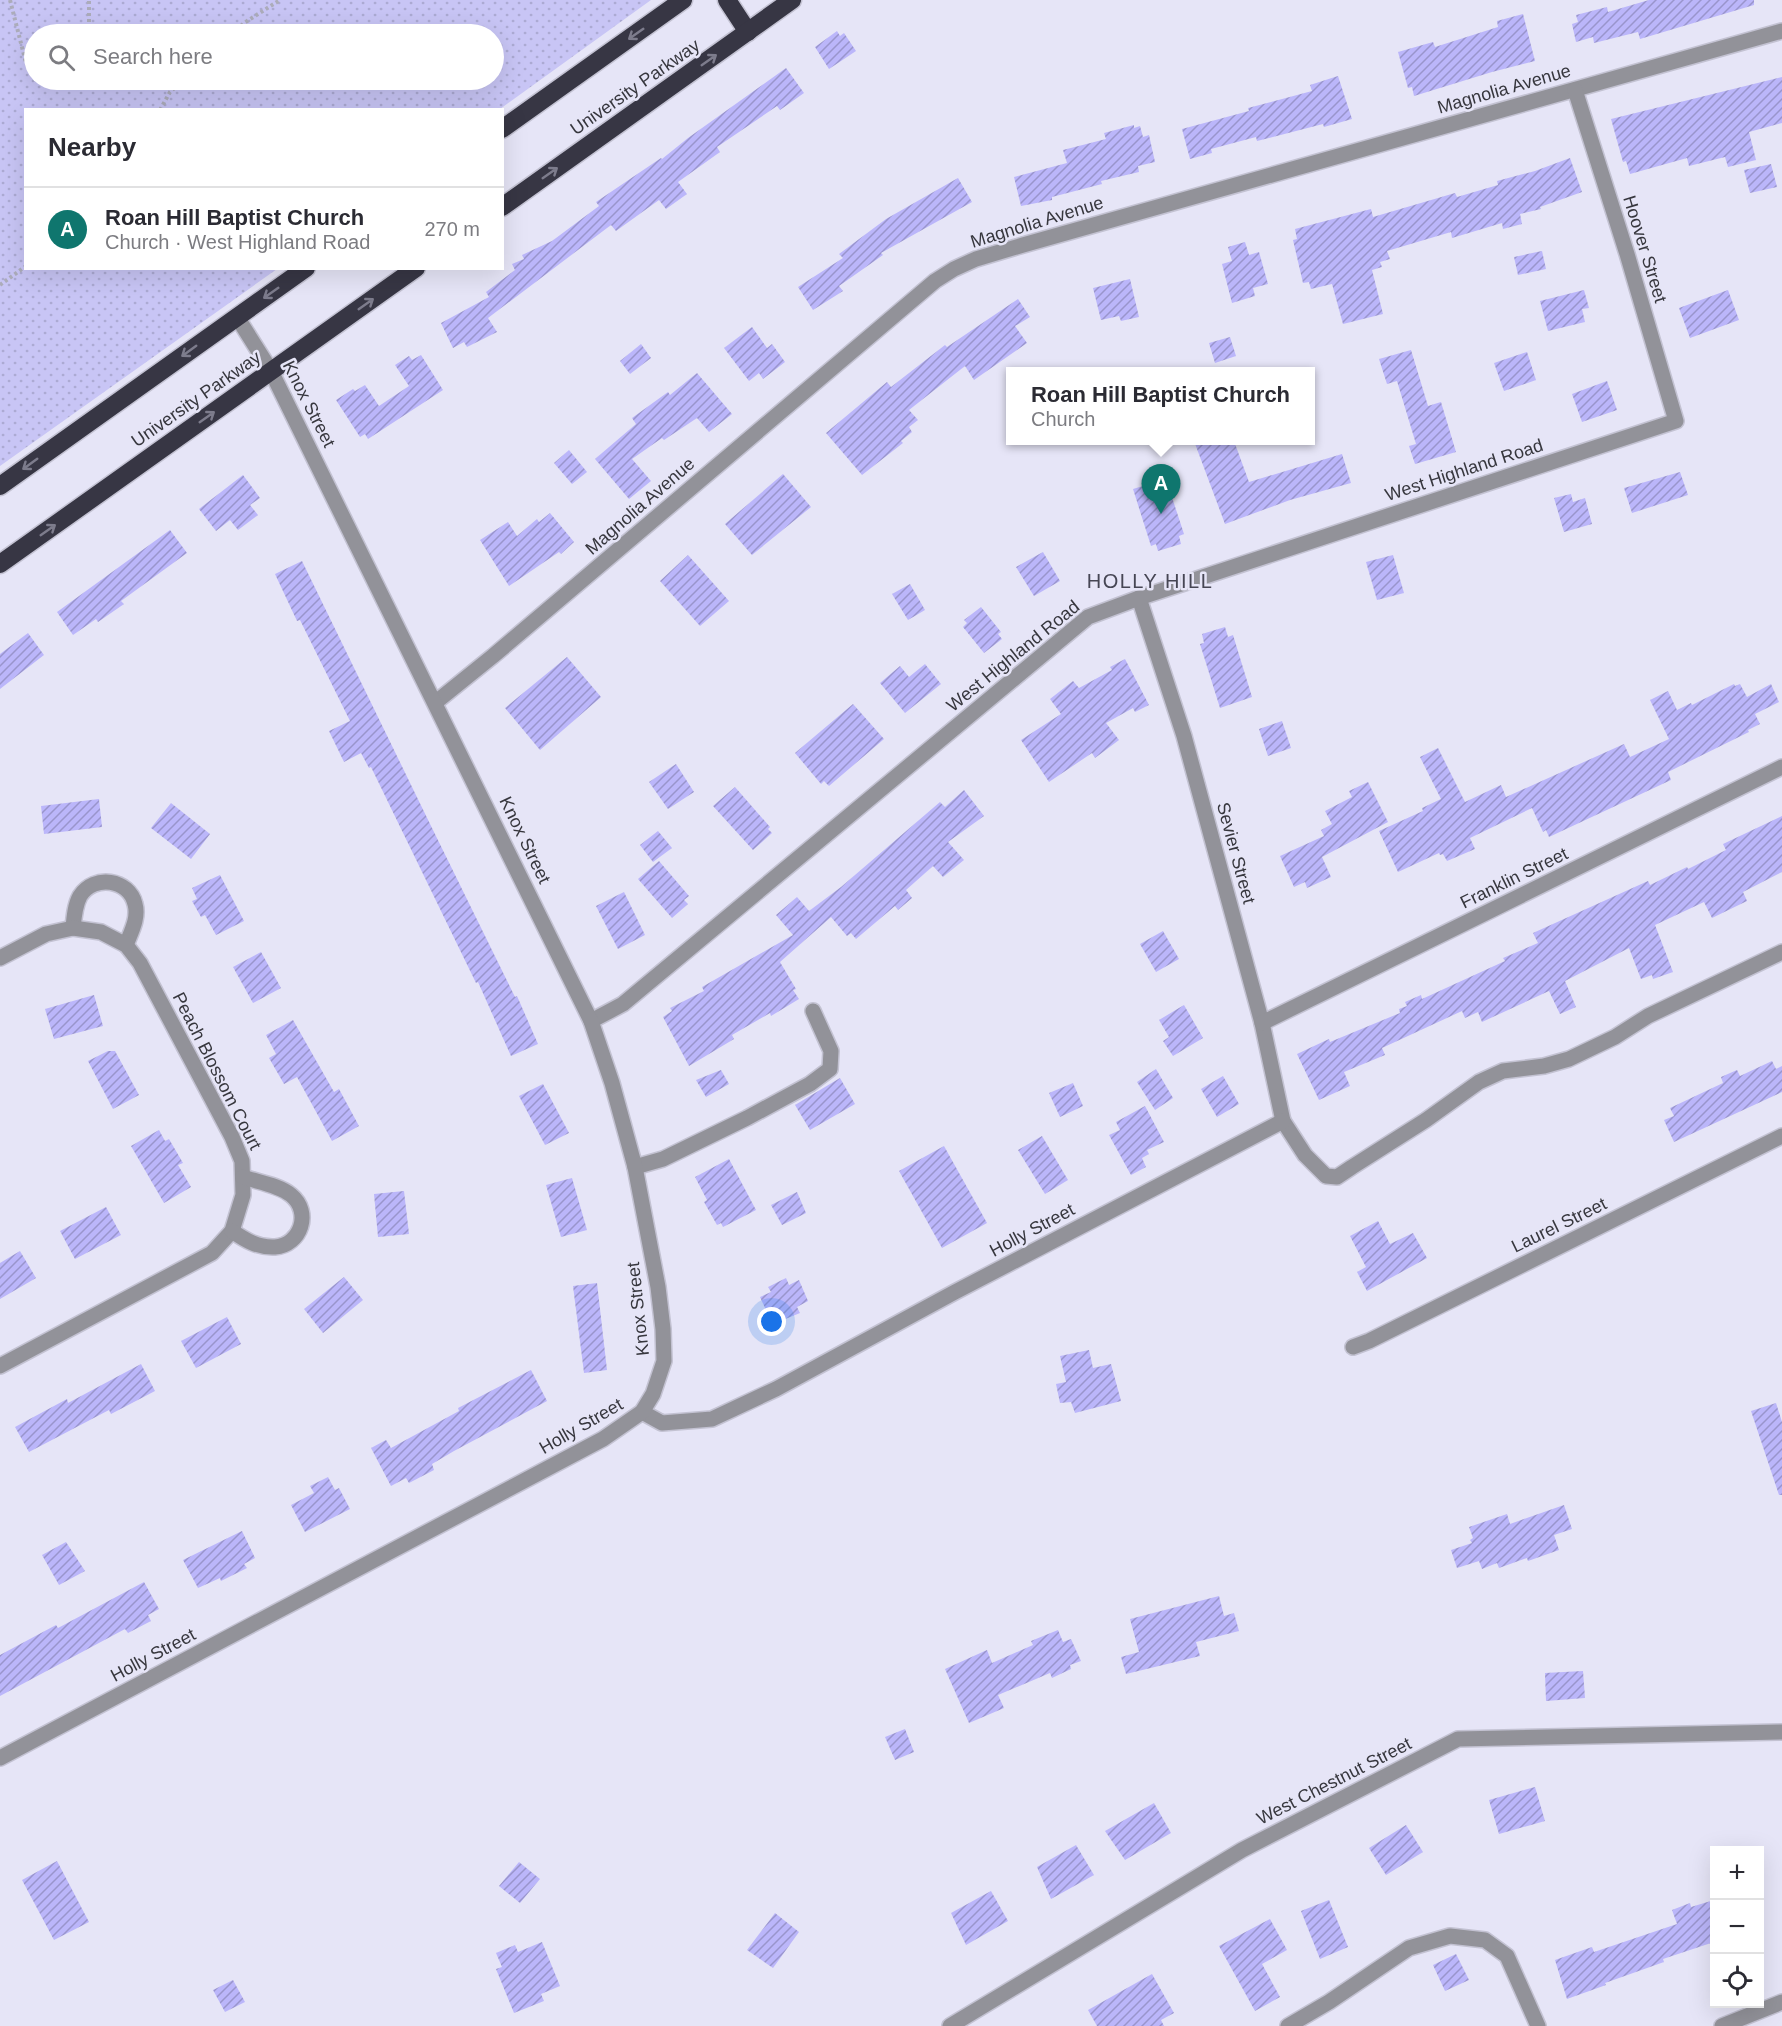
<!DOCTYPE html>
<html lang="en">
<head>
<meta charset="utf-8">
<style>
  body { margin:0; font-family:Arial,sans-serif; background:#f2f2f3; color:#2b2b33 }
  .controls { position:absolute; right:18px; bottom:18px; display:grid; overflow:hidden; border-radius:0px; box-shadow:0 6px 24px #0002 }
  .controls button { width:54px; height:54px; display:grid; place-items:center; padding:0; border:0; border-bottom:2px solid #e1e1e2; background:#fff; color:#2b2b33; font:30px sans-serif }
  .you { position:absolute; left:772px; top:1322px; width:21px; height:21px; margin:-15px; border:4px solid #fff; border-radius:50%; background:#1a73e8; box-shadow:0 0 0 9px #1a73e833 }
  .badge { display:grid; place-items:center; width:39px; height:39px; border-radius:50%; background:#0f766e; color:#fff; font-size:20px; font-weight:700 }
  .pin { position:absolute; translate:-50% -50px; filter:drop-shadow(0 2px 3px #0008) }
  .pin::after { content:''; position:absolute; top:32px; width:21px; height:18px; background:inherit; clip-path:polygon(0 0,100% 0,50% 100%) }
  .popup { position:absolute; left:1006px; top:367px; width:309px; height:78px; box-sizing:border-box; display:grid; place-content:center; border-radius:0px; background:#fff; filter:drop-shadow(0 2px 4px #0005); font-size:20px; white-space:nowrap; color:#7c7c81 }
  .popup b { font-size:22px; color:#2b2b33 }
  .popup::after { content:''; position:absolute; left:50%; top:100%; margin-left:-12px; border:12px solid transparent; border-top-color:#fff }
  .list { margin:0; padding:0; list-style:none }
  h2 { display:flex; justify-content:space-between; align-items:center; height:78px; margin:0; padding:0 24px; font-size:26px }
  h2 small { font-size:20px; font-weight:400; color:#7c7c81 }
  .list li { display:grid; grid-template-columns:39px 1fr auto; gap:18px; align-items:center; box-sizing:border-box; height:84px; padding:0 24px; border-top:2px solid #e1e1e2 }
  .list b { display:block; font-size:22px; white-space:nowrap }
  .list p { margin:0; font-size:20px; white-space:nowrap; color:#7c7c81 }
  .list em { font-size:20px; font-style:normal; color:#7c7c81 }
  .icon { flex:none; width:33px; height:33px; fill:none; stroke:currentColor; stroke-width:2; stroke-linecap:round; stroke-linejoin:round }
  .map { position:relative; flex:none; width:1782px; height:2026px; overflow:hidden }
  .search { position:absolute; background:#fff; box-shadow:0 6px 24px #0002; left:24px; top:24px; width:480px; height:66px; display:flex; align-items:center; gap:15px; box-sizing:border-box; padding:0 21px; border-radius:33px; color:#7c7c81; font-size:22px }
  .panel { position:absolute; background:#fff; box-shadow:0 6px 24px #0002; left:24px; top:108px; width:480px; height:162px; border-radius:0px }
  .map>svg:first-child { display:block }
</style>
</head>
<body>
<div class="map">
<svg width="1782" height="2026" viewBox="0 0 1782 2026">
  <defs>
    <pattern id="green-dots" width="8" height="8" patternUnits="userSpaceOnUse" patternTransform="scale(1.5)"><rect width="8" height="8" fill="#c8c5f5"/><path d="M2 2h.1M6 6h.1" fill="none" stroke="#acaad3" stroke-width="1.8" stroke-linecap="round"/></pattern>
    <pattern id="building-hatch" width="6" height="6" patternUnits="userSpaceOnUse" patternTransform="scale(1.5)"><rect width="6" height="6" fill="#bbb6fa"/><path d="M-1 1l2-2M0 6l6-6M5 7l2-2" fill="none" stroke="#9995cc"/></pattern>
  </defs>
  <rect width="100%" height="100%" fill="#e6e5f7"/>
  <!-- green -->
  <path fill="url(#green-dots)" fill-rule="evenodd" d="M 0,0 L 651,0 L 500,109 L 26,110 L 26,268 L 277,269 L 0,466 ZM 34,34 L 494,34 L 494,80 L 34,80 Z"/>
  <!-- building -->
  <g fill="url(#building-hatch)">
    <polygon points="1649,0 1754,0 1754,5 1640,39 1638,32 1594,43 1593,37 1576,42 1572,24 1578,22 1576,15 1607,7 1608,12"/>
    <polygon points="1523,14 1535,61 1492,72 1414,96 1412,87 1408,88 1398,52 1433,42 1435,47 1498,27 1497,21"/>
    <polygon points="837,31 840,36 844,33 856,51 829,69 815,47"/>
    <polygon points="786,68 804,93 780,110 777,106 717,147 720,152 678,182 687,194 666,209 659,200 616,231 611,225 488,318 497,332 467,347 464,342 453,348 441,323 489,297 486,292 515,270 512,264 524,259 522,255 552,241 599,206 596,202 661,158 662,159 688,138"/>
    <polygon points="1338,76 1352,119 1324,127 1323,124 1257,141 1256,137 1211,149 1212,153 1190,159 1182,129 1249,111 1248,108 1312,91 1310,85"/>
    <polygon points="1782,77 1782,123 1749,132 1756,160 1728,167 1725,157 1689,166 1687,158 1630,174 1626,161 1623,162 1611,119"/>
    <polygon points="1134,125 1134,128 1140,126 1143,137 1149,135 1155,162 1138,166 1139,172 1101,181 1102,184 1052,197 1052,200 1021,206 1014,177 1067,163 1063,150 1106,139 1104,133"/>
    <polygon points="1570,158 1582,192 1540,207 1541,209 1520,214 1522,224 1503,229 1502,223 1452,238 1451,232 1387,251 1390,259 1380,262 1382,267 1372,270 1383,314 1343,324 1332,284 1311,289 1309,282 1303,283 1293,240 1297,239 1295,229 1371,209 1373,217 1455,193 1457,197 1498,185 1497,181 1535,171"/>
    <polygon points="1771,164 1777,187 1750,193 1744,170"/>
    <polygon points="958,178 972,202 881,253 883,255 839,286 843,291 813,310 798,287 843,258 839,254 886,219"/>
    <polygon points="1245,242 1249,255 1259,252 1268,284 1253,288 1255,296 1232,303 1222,264 1232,261 1228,247"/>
    <polygon points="1542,251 1546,269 1518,275 1514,257"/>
    <polygon points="1130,279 1139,317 1121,321 1119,316 1101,320 1093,288"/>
    <polygon points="1584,290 1589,308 1582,309 1585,322 1548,331 1540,301"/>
    <polygon points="1728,290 1739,320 1690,338 1679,308"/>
    <polygon points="1018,299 1030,317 1015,326 1027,343 974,380 965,366 909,410 918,420 909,427 912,432 901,441 903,443 862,475 826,433 887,382 891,387 945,345 947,347"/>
    <polygon points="752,327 767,348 772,344 785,362 763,379 759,373 749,381 724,348"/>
    <polygon points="1230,337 1236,356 1215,363 1209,343"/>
    <polygon points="641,344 651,358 630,374 620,361"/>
    <polygon points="1411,350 1428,406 1441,402 1456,452 1415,464 1409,446 1416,444 1397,381 1387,384 1379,359"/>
    <polygon points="1527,352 1536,380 1504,391 1494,363"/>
    <polygon points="421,355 443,390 368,439 365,434 360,437 336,400 353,389 355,391 365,385 379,406 409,386 395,365 409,356 412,360"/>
    <polygon points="697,373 732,414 709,432 697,418 664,440 662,438 632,459 651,481 629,499 595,459 636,424 632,418 668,392 670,395"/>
    <polygon points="1607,381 1617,410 1582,422 1572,394"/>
    <polygon points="1194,441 1234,441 1249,482 1342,454 1351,483 1290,500 1225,524"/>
    <polygon points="569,450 587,472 572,484 554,463"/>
    <polygon points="1680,472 1688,495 1632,513 1624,488"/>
    <polygon points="783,474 811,507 752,555 725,524"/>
    <polygon points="243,475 260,498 250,505 258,515 238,530 230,520 216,531 199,509"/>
    <polygon points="1166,479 1184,534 1179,536 1181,544 1158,551 1156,544 1151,546 1133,489"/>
    <polygon points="1571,494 1573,502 1585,498 1592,524 1564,532 1554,498"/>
    <polygon points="550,513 574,542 561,554 559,552 509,586 480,540 508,522 517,536 537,519 539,522"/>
    <polygon points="170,530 187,553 121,601 124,604 98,622 96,619 73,635 57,612"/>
    <polygon points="1043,552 1060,581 1034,596 1016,567"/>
    <polygon points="688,555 729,601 700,626 660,581"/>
    <polygon points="1393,555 1404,593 1377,600 1366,562"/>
    <polygon points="302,561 432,828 515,997 517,996 538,1044 511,1056 478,982 476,983 371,767 369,768 361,753 344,762 329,731 350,721 300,620 297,621 275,574"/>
    <polygon points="910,584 925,610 908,620 892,594"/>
    <polygon points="981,607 1001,632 998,634 1002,639 984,653 963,627 967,623 964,620"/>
    <polygon points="1225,627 1228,637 1233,635 1252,697 1220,708 1200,644 1204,643 1202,634"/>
    <polygon points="28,633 44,655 0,689 0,654"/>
    <polygon points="567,657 601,697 540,750 505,708"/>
    <polygon points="1125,659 1149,705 1135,712 1133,708 1106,723 1119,740 1095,758 1092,753 1049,782 1021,740 1061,714 1050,699 1073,681 1079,688 1112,670 1110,667"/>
    <polygon points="925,664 941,684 905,713 880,683 900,666 909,677"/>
    <polygon points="1734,684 1735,686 1740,684 1747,697 1771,684 1779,702 1755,714 1760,724 1748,730 1749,732 1668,772 1671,780 1549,837 1546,830 1543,832 1532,808 1470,838 1475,849 1447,861 1443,854 1440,855 1439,853 1398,872 1379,831 1423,811 1422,808 1441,799 1420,757 1438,748 1465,802 1501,785 1506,797 1624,744 1630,757 1669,739 1650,700 1668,691 1677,710 1691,703 1692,705"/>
    <polygon points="853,704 884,739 829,786 824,781 821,784 795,753"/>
    <polygon points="1282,721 1291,748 1268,756 1259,729"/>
    <polygon points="676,764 694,792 668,809 649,782"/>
    <polygon points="1368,782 1388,822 1322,857 1331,877 1307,888 1305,882 1294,887 1280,856 1324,836 1321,830 1332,824 1325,811 1352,797 1349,791"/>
    <polygon points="735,787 770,827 768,829 772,833 753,850 713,806"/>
    <polygon points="964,790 984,816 948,842 964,860 943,877 933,866 906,890 912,898 898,910 895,906 856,939 851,933 847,936 831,917 780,962 796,989 793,990 799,999 771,1016 770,1013 732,1035 734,1039 689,1066 663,1017 672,1011 670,1008 704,991 702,987 793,935 776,915 797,897 809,911 841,887 940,802 945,807"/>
    <polygon points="99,799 102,827 44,834 41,806"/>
    <polygon points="171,803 210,834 191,859 151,828"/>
    <polygon points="1782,816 1782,872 1743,892 1747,901 1712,918 1704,902 1655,925 1673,972 1653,979 1652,975 1641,979 1629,948 1565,981 1576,1007 1560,1014 1549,991 1482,1022 1478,1012 1465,1018 1462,1011 1382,1048 1385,1055 1344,1072 1350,1086 1319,1100 1297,1054 1329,1039 1330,1042 1400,1013 1399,1009 1407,1006 1405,1002 1421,995 1422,999 1505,961 1503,958 1538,943 1533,933 1648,881 1650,885 1687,867 1688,869 1726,850 1723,844"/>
    <polygon points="658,831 672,848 653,862 640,845"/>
    <polygon points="659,861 689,896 684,900 688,904 672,918 638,879"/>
    <polygon points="220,875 244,921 216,935 205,915 201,917 192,901 197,899 192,888"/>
    <polygon points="624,892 645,935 618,949 596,906"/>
    <polygon points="1163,931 1179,959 1156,972 1140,944"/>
    <polygon points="261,952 281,988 253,1003 233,967"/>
    <polygon points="94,995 103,1026 54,1039 45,1009"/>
    <polygon points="1184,1005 1203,1038 1173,1056 1163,1041 1169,1037 1159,1020"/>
    <polygon points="293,1020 334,1092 339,1089 359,1126 332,1141 297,1077 284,1084 269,1058 276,1054 266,1035"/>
    <polygon points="108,1051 115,1051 139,1095 113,1109 88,1061"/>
    <polygon points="1772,1061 1776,1069 1782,1066 1782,1092 1674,1142 1664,1120 1674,1116 1670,1108 1723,1083 1721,1077 1737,1070 1740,1076"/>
    <polygon points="1156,1069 1173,1098 1155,1110 1137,1082"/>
    <polygon points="721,1070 729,1084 706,1097 696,1080"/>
    <polygon points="1223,1076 1239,1104 1217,1117 1201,1089"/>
    <polygon points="840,1078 855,1104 810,1130 795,1105"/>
    <polygon points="1073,1083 1083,1106 1060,1117 1049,1093"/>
    <polygon points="543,1084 569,1133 545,1145 519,1096"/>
    <polygon points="1145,1106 1164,1142 1147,1150 1149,1154 1142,1158 1146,1167 1131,1175 1109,1135 1120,1130 1116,1122"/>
    <polygon points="159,1130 165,1141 169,1139 183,1163 178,1165 191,1187 164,1203 131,1146"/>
    <polygon points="1042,1136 1068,1180 1045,1194 1018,1150"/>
    <polygon points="944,1146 987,1223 942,1248 899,1171"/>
    <polygon points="729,1159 756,1210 723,1227 721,1223 717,1225 704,1202 707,1200 695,1177"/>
    <polygon points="572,1178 587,1230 561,1237 546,1185"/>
    <polygon points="404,1191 409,1234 378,1237 374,1194"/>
    <polygon points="797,1192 806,1213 782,1225 771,1205"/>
    <polygon points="106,1207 121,1235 75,1259 60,1231"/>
    <polygon points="1378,1221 1390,1244 1413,1233 1427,1258 1367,1291 1357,1272 1366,1267 1350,1236"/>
    <polygon points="20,1251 36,1278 0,1299 0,1263"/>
    <polygon points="344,1277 363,1300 323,1333 304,1309"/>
    <polygon points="786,1278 789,1285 799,1280 808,1301 797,1307 800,1313 783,1320 781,1317 771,1321 760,1297 771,1292 768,1287"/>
    <polygon points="597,1283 607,1370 584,1373 573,1286"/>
    <polygon points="227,1317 241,1344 196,1368 181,1341"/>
    <polygon points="1089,1350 1093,1368 1111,1364 1121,1401 1075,1413 1071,1402 1060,1403 1056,1384 1066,1382 1060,1356"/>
    <polygon points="141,1364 155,1391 111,1414 109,1410 29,1452 15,1427 67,1399 68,1403"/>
    <polygon points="531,1370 547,1401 454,1451 432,1464 434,1470 409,1483 406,1478 391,1486 371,1448 386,1440 391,1448 459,1411 458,1408"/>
    <polygon points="1776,1403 1782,1422 1782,1495 1779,1495 1751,1411"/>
    <polygon points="328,1477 335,1490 339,1488 350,1509 305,1532 291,1505 314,1493 310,1486"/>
    <polygon points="1564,1505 1572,1529 1554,1535 1559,1550 1528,1561 1527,1558 1499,1568 1497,1563 1482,1569 1479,1561 1457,1568 1451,1550 1472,1543 1470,1540 1473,1538 1469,1527 1507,1514 1510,1524"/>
    <polygon points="242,1531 255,1558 244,1564 247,1568 221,1581 220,1578 198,1588 183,1560"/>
    <polygon points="66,1542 85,1571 59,1585 42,1555"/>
    <polygon points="144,1582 159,1609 148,1615 151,1621 128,1633 125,1629 0,1696 0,1655 56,1625 58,1628"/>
    <polygon points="1219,1596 1224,1616 1234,1613 1239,1631 1196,1642 1200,1656 1126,1674 1121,1657 1139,1652 1130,1619"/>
    <polygon points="1058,1630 1063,1642 1071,1639 1081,1661 1070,1665 1071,1669 1052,1678 1050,1673 998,1695 1004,1708 969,1723 945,1669 987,1650 992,1663 1033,1645 1031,1641"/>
    <polygon points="1583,1671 1585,1698 1546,1701 1545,1673"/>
    <polygon points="905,1729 914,1752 895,1760 885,1737"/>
    <polygon points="1535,1787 1545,1821 1499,1834 1489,1800"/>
    <polygon points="1154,1803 1171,1833 1125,1860 1105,1831"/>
    <polygon points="1406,1825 1423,1852 1386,1875 1369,1848"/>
    <polygon points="1076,1845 1094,1875 1051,1899 1037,1867"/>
    <polygon points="57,1861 89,1922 54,1940 22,1880"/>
    <polygon points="519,1862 540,1879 520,1903 499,1886"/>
    <polygon points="991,1891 1008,1921 966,1945 951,1913"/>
    <polygon points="1329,1900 1348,1947 1320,1959 1301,1911"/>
    <polygon points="1714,1900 1714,1942 1663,1959 1664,1962 1605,1983 1606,1985 1567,1999 1555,1960 1592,1947 1594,1952 1677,1924 1672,1910 1690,1903 1691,1907"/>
    <polygon points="775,1913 799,1932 773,1968 747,1950"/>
    <polygon points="1270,1919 1287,1950 1262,1964 1280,1997 1255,2011 1219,1946"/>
    <polygon points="542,1942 560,1986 541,1994 544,2001 514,2013 496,1969 502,1967 496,1953 515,1945 518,1952"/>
    <polygon points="1456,1954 1469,1980 1445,1991 1433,1965"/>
    <polygon points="1152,1974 1174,2013 1161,2020 1164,2026 1097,2026 1088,2010"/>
    <polygon points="233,1980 245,2002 225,2012 213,1990"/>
  </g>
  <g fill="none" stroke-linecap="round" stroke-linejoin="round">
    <defs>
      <g id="minor">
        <polyline points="1139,598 1184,736 1262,1023 1283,1121 1305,1155 1326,1176 1337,1177 1352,1167 1426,1120 1479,1082 1503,1071 1544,1066 1569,1059 1615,1037 1648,1016 1782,952"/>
        <polyline points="436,702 493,656 935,281 954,269 976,259 1023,245 1782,31"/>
        <path d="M 73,928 C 74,917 75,905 80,896 C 94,874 129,879 135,904 C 139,918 131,932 126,945"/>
        <polyline points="0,958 46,934 73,928 101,932 126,945 140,963 232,1137 242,1161 243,1195 232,1231 212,1253 0,1366"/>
        <polyline points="591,1021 623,1004 1088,617 1139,598 1676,421 1627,254 1575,90"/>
        <polyline points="1262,1023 1782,767"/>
        <polyline points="635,1167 663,1159 747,1118 810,1084 830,1069 831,1051 813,1011"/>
        <path d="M 232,1231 C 245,1240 258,1248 275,1247 C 301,1245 312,1212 291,1195 C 279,1185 258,1182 243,1177"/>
        <polyline points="1353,1347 1369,1341 1782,1136"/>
        <polyline points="642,1412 662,1423 712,1419 776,1389 955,1292 1283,1121"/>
        <polyline points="0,1758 603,1439 642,1412 653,1394 664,1361 663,1329 658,1287 635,1167 612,1083 591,1021 271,371 237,317"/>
        <polyline points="950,2026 1242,1850 1458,1739 1782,1732"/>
        <polyline points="1288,2026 1329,2002 1409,1948 1450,1936 1485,1940 1507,1956 1538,2026"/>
        <polyline points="1722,2026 1782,2002"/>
      </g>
      <g id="highway">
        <polyline points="727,0 748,32"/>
        <polyline points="502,129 683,0"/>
        <polyline points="502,207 792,0"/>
        <polyline points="0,486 306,268"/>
        <polyline points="0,564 416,268"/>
      </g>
    </defs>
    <!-- minor casing -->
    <use href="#minor" stroke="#c3c2d2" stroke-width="18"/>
    <!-- highway casing -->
    <use href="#highway" stroke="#c3c2d2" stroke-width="21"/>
    <!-- path -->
    <g stroke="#acacba" stroke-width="4" stroke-dasharray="3 3" stroke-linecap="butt">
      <polyline points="10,0 26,63 34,71"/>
      <polyline points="89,34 89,0"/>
      <polyline points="232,34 244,23 280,0"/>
      <polyline points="42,80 47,84 67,83 69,80"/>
      <polyline points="160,110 170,92 183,80"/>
      <polyline points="0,285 26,266"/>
    </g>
    <!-- minor -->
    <use href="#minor" stroke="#929299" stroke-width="15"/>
    <!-- highway -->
    <use href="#highway" stroke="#373644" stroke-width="18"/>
  </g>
  <!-- one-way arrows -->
  <defs><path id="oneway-shaft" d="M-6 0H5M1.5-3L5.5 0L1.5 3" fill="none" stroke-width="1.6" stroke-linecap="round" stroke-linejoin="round" transform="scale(1.5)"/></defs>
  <g stroke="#7d7c8c">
    <use href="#oneway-shaft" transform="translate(636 34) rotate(145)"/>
    <use href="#oneway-shaft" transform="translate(709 60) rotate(-35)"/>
    <use href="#oneway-shaft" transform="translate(550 173) rotate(-35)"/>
    <use href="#oneway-shaft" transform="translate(271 293) rotate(145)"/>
    <use href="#oneway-shaft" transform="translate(366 304) rotate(-35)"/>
    <use href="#oneway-shaft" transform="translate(189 351) rotate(144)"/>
    <use href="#oneway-shaft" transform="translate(207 417) rotate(-35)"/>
    <use href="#oneway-shaft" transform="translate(30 464) rotate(144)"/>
    <use href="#oneway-shaft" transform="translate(48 530) rotate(-35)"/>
  </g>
  <g text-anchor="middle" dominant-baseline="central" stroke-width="5" stroke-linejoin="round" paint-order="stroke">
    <!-- street labels -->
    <g font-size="18" fill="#37373e" stroke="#e6e5f7">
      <text transform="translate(635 87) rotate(-35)">University Parkway</text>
      <text transform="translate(1504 89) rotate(-16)">Magnolia Avenue</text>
      <text transform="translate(1037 222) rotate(-17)">Magnolia Avenue</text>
      <text transform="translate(1645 249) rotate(73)">Hoover Street</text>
      <text transform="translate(196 399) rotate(-35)">University Parkway</text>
      <text transform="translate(309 404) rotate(63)">Knox Street</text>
      <text transform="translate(1464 470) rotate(-18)">West Highland Road</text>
      <text transform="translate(640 506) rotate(-41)">Magnolia Avenue</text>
      <text transform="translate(1013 656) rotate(-39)">West Highland Road</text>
      <text transform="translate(525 840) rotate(64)">Knox Street</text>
      <text transform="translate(1236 853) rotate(75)">Sevier Street</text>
      <text transform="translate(1514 878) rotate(-26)">Franklin Street</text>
      <text transform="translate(217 1071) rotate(63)">Peach Blossom Court</text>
      <text transform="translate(1559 1225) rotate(-26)">Laurel Street</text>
      <text transform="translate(1032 1230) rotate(-28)">Holly Street</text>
      <text transform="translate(638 1309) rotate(-96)">Knox Street</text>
      <text transform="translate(581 1426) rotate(-30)">Holly Street</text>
      <text transform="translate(153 1655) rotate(-28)">Holly Street</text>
      <text transform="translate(1334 1781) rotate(-27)">West Chestnut Street</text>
    </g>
    <!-- neighbourhood labels -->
    <g font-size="20" letter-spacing="1.5" fill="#464654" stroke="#e6e5f7">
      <text x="1150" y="581">HOLLY HILL</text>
    </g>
  </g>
</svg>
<div class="controls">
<button>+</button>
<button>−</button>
<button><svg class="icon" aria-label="locate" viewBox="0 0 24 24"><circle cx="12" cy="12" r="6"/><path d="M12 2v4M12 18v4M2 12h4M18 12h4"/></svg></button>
</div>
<div class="you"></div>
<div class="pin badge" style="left:1161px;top:514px">A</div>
<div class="popup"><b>Roan Hill Baptist Church</b>Church</div>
<div class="search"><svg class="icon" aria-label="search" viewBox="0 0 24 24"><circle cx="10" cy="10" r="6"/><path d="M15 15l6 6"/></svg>Search here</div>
<section class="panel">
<h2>Nearby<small></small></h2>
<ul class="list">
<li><span class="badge">A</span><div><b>Roan Hill Baptist Church</b><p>Church · West Highland Road</p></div><em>270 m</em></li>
</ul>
</section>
</div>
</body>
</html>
